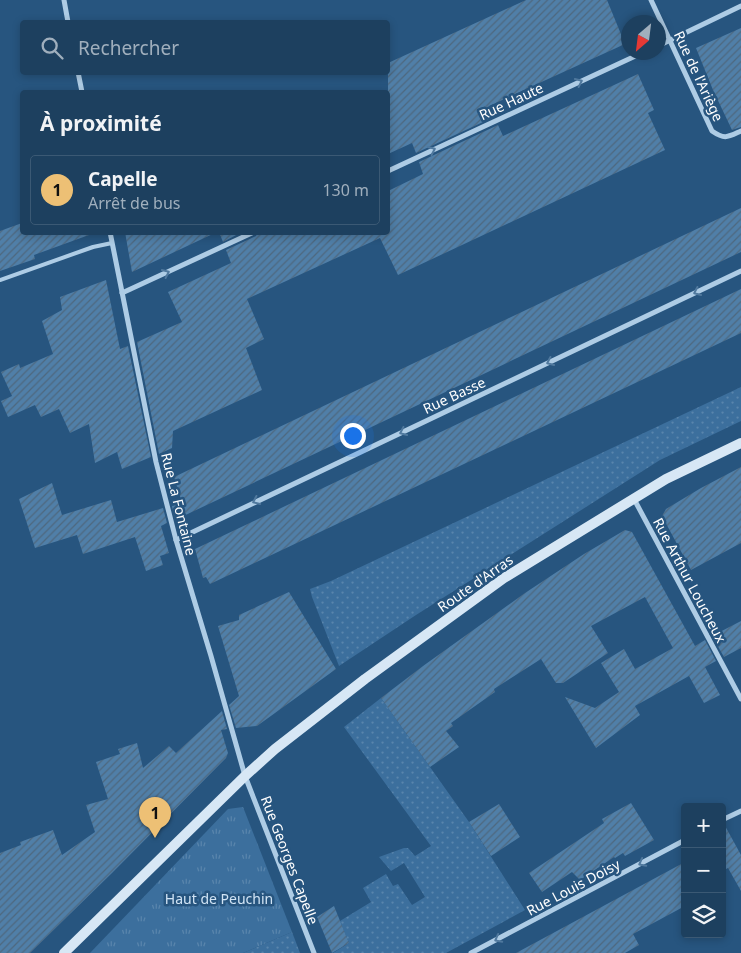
<!DOCTYPE html>
<html lang="fr">
<head>
<meta charset="utf-8">
<style>
  body { margin:0; font-family:"Noto Sans",sans-serif; background:#2a4b68; color:#f1f3f6 }
  .controls { position:absolute; right:15px; bottom:15px; display:grid; overflow:hidden; border-radius:5px; box-shadow:0 2px 8px #0003 }
  .controls button { width:45px; height:45px; display:grid; place-items:center; padding:0; border:0; border-bottom:1px solid #3b5974; background:#1d405f; color:#f1f3f6; font:25px sans-serif }
  .compass { position:absolute; left:621px; top:15px; width:45px; height:45px; border-radius:50%; background:#1d405f; box-shadow:0 2px 8px #0003; rotate:208deg }
  .you { position:absolute; left:352px; top:435px; width:18px; height:18px; margin:-12px; border:4px solid #fff; border-radius:50%; background:#1a73e8; box-shadow:0 0 0 8px #1a73e833 }
  .badge { display:grid; place-items:center; width:32px; height:32px; border-radius:50%; background:#edc075; color:#111; font-size:16px; font-weight:700 }
  .pin { position:absolute; translate:-50% -41px; filter:drop-shadow(0 1px 2px #0008) }
  .pin::after { content:''; position:absolute; top:26px; width:18px; height:15px; background:inherit; clip-path:polygon(0 0,100% 0,50% 100%) }
  .list { margin:0; padding:0; list-style:none }
  h2 { display:flex; justify-content:space-between; align-items:center; height:65px; margin:0; padding:0 20px; font-size:21px }
  h2 small { font-size:16px; font-weight:400; color:#a0afbd }
  .list li { display:grid; grid-template-columns:32px 1fr auto; gap:15px; align-items:center; box-sizing:border-box; height:70px; margin:0 10px 10px; padding:0 10px; border:1px solid #3b5974; border-radius:5px }
  .list b { display:block; font-size:19px; white-space:nowrap }
  .list p { margin:0; font-size:16px; white-space:nowrap; color:#a0afbd }
  .list em { font-size:16px; font-style:normal; color:#a0afbd }
  .icon { flex:none; width:28px; height:28px; fill:none; stroke:currentColor; stroke-width:2; stroke-linecap:round; stroke-linejoin:round }
  .map { position:relative; flex:none; width:741px; height:953px; overflow:hidden }
  .search { position:absolute; background:#1d405f; box-shadow:0 2px 8px #0003; left:20px; top:20px; width:370px; height:55px; display:flex; align-items:center; gap:12px; box-sizing:border-box; padding:0 18px; border-radius:5px; color:#a0afbd; font-size:19px }
  .panel { position:absolute; background:#1d405f; box-shadow:0 2px 8px #0003; left:20px; top:90px; width:370px; height:145px; border-radius:5px }
  .map>svg:first-child { display:block }
</style>
</head>
<body>
<div class="map">
<svg width="741" height="953" viewBox="0 0 741 953">
  <defs>
    <pattern id="grass-dots" width="8" height="8" patternUnits="userSpaceOnUse" patternTransform="scale(1.25)"><rect width="8" height="8" fill="#3c6f9d"/><path d="M2 2h.1M6 6h.1" fill="none" stroke="#5985ac" stroke-width="1.8" stroke-linecap="round"/></pattern>
    <pattern id="park-tufts" width="24" height="20" patternUnits="userSpaceOnUse" patternTransform="scale(1.25)"><rect width="24" height="20" fill="#3c6f9d"/><path d="M3 7l-1-3M5 7V3M7 7l1-3M15 17l-1-3M17 17v-4M19 17l1-3" fill="none" stroke="#5985ac"/></pattern>
    <pattern id="building-hatch" width="6" height="6" patternUnits="userSpaceOnUse" patternTransform="scale(1.25)"><rect width="6" height="6" fill="#507fa8"/><path d="M-1 1l2-2M0 6l6-6M5 7l2-2" fill="none" stroke="#4e687f"/></pattern>
  </defs>
  <rect width="100%" height="100%" fill="#27557f"/>
  <!-- grass -->
  <g fill="url(#grass-dots)">
    <polygon points="741,387 741,421 660,460 416,615 339,666 312,597 310,589 331,581"/>
    <polygon points="381,698 469,822 525,910 446,953 333,953 349,943 340,921 371,902 363,888 386,874 393,886 398,884 412,905 425,897 404,863 391,871 379,857 404,848 408,848 415,856 431,846 344,727"/>
    <polygon points="292,932 300,953 243,953"/>
  </g>
  <!-- park -->
  <polygon fill="url(#park-tufts)" points="243,807 292,932 243,953 90,953 228,809"/>
  <!-- building -->
  <g fill="url(#building-hatch)">
    <polygon points="526,0 607,0 625,44 489,106 494,117 416,153 412,143 388,154 388,63"/>
    <polygon points="741,28 741,127 732,130 713,90 696,48"/>
    <polygon points="638,74 654,110 648,113 665,150 398,275 380,238 247,299 264,339 246,348 262,390 173,431 172,448 159,454 137,342 182,322 168,292 231,263 226,250 256,236 258,232 388,232 388,191 423,174 419,162 498,125 503,136"/>
    <polygon points="741,208 741,252 175,520 172,506 182,503 174,477"/>
    <polygon points="22,223 22,232 89,232 89,235 34,255 35,259 0,271 0,231"/>
    <polygon points="125,232 217,232 132,272"/>
    <polygon points="219,232 242,232 223,242"/>
    <polygon points="106,280 120,349 128,346 151,457 122,469 117,452 95,463 89,424 70,433 59,409 41,417 35,405 8,417 1,401 12,396 1,372 19,364 20,368 53,354 42,321 62,310 60,297"/>
    <polygon points="741,289 741,333 210,584 206,577 203,578 195,549"/>
    <polygon points="741,467 741,543 691,570 662,516 666,509 701,488"/>
    <polygon points="52,483 62,515 111,500 117,522 163,508 167,523 161,526 169,553 160,556 163,565 146,571 135,537 83,554 77,535 35,548 19,499"/>
    <polygon points="625,530 632,532 695,646 705,640 716,661 705,667 720,695 704,703 689,676 635,706 640,715 596,748 565,697 595,708 619,692 601,663 624,649 635,669 673,648 645,597 591,626 608,653 563,683 556,683 541,659 494,689 495,692 451,723 453,726 446,731 459,747 430,767 381,698 423,666 525,593 584,554"/>
    <polygon points="289,592 336,669 257,726 236,728 229,705 239,696 218,626 239,620 239,615"/>
    <polygon points="741,621 741,648 724,657 712,636"/>
    <polygon points="222,711 227,729 221,730 228,753 226,758 112,873 30,953 0,953 0,853 21,845 20,842 53,830 62,855 95,832 86,805 108,799 96,762 120,754 118,749 137,743 143,768 169,746 176,753"/>
    <polygon points="631,803 654,840 625,856 623,853 615,858 614,857 580,880 572,872 542,892 529,873 604,823 602,819"/>
    <polygon points="499,804 520,837 491,856 469,822"/>
    <polygon points="722,824 724,824 741,855 741,891 728,868 722,871"/>
    <polygon points="685,862 685,906 633,934 639,945 625,953 516,953"/>
    <polygon points="334,906 349,943 332,953 317,917"/>
  </g>
  <g fill="none" stroke-linecap="round" stroke-linejoin="round">
    <!-- lane -->
    <polyline stroke="#aecce5" stroke-width="4" points="0,280 93,247 112,243"/>
    <!-- street -->
    <g stroke="#aecce5" stroke-width="5">
      <polyline points="64,0 68,22"/>
      <path d="M 651,0 L 712,131 C 725,140 728,137 741,131"/>
      <polyline points="658,46 741,6"/>
      <polyline points="78,72 82,92"/>
      <polyline points="388,171 644,52"/>
      <polyline points="110,232 156,462 176,540 211,656 245,776 314,953"/>
      <polyline points="122,293 254,232"/>
      <polyline points="634,499 741,699"/>
      <polyline points="176,540 741,271"/>
      <polyline points="722,820 741,811"/>
      <polyline points="471,953 685,840"/>
    </g>
    <!-- secondary -->
    <polyline stroke="#d7e7f5" stroke-width="10" points="64,953 245,776 275,749 365,679 504,578 666,479 741,443"/>
  </g>
  <!-- one-way arrows -->
  <defs><path id="oneway-chevron" d="M-2-3.5L2.5 0L-2 3.5" fill="none" stroke-width="1.6" stroke-linecap="round" stroke-linejoin="round" transform="scale(1.25)"/></defs>
  <g stroke="#50799e">
    <use href="#oneway-chevron" transform="translate(579 82) rotate(-25)"/>
    <use href="#oneway-chevron" transform="translate(432 150) rotate(-25)"/>
    <use href="#oneway-chevron" transform="translate(166 273) rotate(-25)"/>
    <use href="#oneway-chevron" transform="translate(697 292) rotate(155)"/>
    <use href="#oneway-chevron" transform="translate(550 362) rotate(155)"/>
    <use href="#oneway-chevron" transform="translate(403 432) rotate(155)"/>
    <use href="#oneway-chevron" transform="translate(256 501) rotate(155)"/>
    <use href="#oneway-chevron" transform="translate(642 863) rotate(152)"/>
    <use href="#oneway-chevron" transform="translate(498 939) rotate(152)"/>
  </g>
  <g text-anchor="middle" dominant-baseline="central" stroke-width="5" stroke-linejoin="round" paint-order="stroke">
    <!-- street labels -->
    <g font-size="14" fill="#fff" stroke="#27557f">
      <text transform="translate(699 76) rotate(65)">Rue de l'Ariège</text>
      <text transform="translate(511 101) rotate(-25)">Rue Haute</text>
      <text transform="translate(454 395) rotate(-25)">Rue Basse</text>
      <text transform="translate(179 504) rotate(76)">Rue La Fontaine</text>
      <text transform="translate(690 580) rotate(62)">Rue Arthur Loucheux</text>
      <text transform="translate(475 583) rotate(-35)">Route d'Arras</text>
      <text transform="translate(290 860) rotate(69)">Rue Georges Capelle</text>
      <text transform="translate(573 887) rotate(-28)">Rue Louis Doisy</text>
    </g>
    <!-- park labels -->
    <g font-size="14" fill="#d1e4f5" stroke="#27557f">
      <text x="219" y="898">Haut de Peuchin</text>
    </g>
  </g>
</svg>
<div class="controls">
<button>+</button>
<button>−</button>
<button><svg class="icon" aria-label="layers" viewBox="0 0 24 24"><path d="M12 4l9 5-9 5-9-5zM3 14l9 5 9-5"/></svg></button>
</div>
<svg class="compass" viewBox="-18 -18 36 36"><path d="M0-13l5 13h-10z" fill="#e53935"/><path d="M0 13l5-13h-10z" fill="#a0afbd"/></svg>
<div class="you"></div>
<div class="pin badge" style="left:155px;top:838px">1</div>
<div class="search"><svg class="icon" aria-label="search" viewBox="0 0 24 24"><circle cx="10" cy="10" r="6"/><path d="M15 15l6 6"/></svg>Rechercher</div>
<section class="panel">
<h2>À proximité<small></small></h2>
<ul class="list">
<li><span class="badge">1</span><div><b>Capelle</b><p>Arrêt de bus</p></div><em>130 m</em></li>
</ul>
</section>
</div>
</body>
</html>
